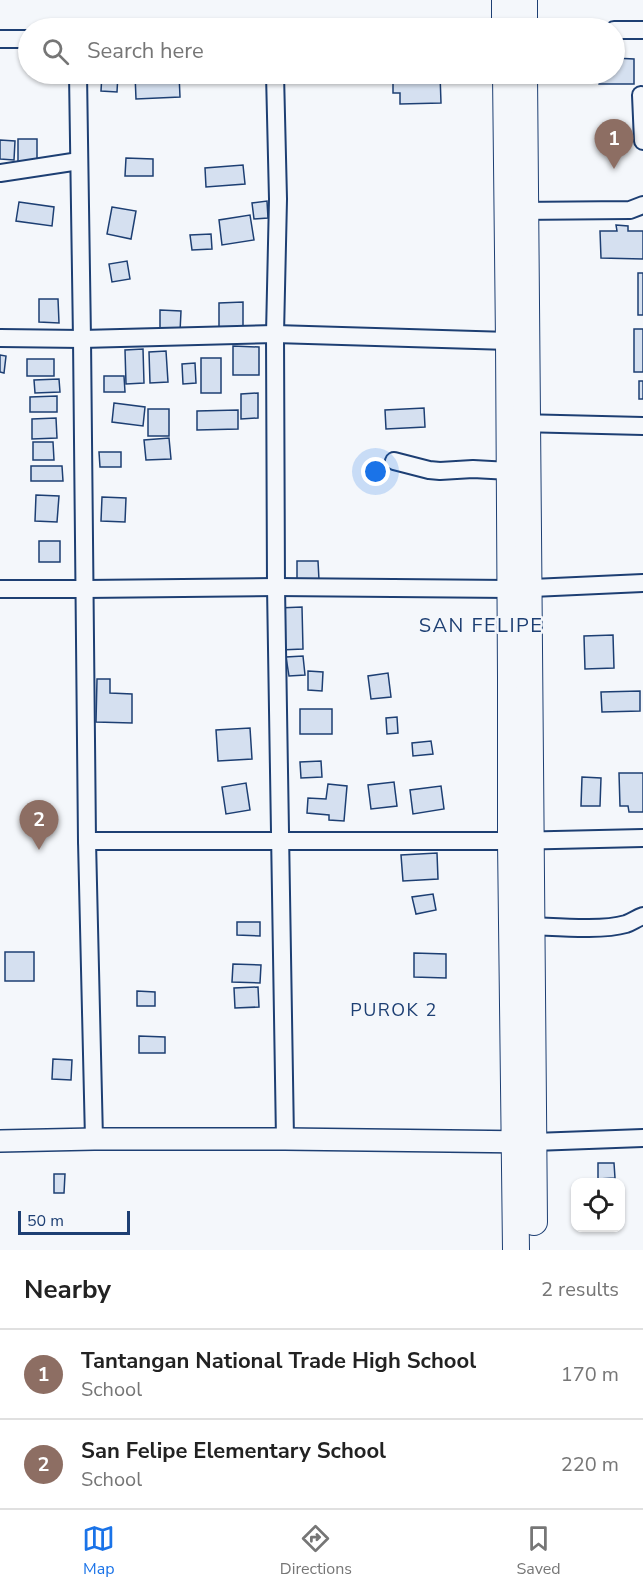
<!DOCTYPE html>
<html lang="en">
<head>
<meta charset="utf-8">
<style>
  body { margin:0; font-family:"Nunito Sans",sans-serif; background:#f6f6f6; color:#222 }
  .controls { position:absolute; right:18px; bottom:18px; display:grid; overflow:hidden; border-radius:12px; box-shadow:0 2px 4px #0004 }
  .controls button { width:54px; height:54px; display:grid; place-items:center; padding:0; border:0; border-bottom:2px solid #e0e0e0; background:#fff; color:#222; font:30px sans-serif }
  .scale { position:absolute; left:18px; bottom:15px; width:112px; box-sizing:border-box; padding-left:6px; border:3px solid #1d3f73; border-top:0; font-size:16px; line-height:21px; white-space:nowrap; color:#1d3f73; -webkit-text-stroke:4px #f4f7fb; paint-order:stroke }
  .you { position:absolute; left:376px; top:472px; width:21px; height:21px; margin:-15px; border:4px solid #fff; border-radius:50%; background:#1a73e8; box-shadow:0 0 0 9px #1a73e833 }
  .badge { display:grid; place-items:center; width:39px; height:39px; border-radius:50%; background:#1a73e8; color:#fff; font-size:20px; font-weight:700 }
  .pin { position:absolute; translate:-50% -50px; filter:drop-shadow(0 2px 3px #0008) }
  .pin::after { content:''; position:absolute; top:32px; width:21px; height:18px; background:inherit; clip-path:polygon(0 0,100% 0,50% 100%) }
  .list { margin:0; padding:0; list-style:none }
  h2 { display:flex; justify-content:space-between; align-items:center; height:78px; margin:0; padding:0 24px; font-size:26px }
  h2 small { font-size:20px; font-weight:400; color:#767676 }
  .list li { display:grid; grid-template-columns:39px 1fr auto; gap:18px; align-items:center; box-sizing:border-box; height:90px; padding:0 24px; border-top:2px solid #e0e0e0 }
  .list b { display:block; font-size:22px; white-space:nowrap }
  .list p { margin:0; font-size:20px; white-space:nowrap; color:#767676 }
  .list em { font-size:20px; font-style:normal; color:#767676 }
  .icon { flex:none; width:33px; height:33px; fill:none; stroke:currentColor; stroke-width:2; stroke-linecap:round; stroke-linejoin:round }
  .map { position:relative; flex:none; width:643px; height:1250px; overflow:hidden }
  .search { position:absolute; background:#fff; box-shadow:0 2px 4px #0004; left:18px; right:18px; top:18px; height:66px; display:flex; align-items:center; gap:15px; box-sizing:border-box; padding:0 21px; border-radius:33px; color:#767676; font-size:22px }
  .sheet { height:258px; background:#fff }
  nav { display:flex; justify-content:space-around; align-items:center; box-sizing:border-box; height:84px; border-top:2px solid #e0e0e0; background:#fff; font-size:16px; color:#767676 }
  nav a { display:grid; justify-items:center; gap:3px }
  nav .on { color:#1a73e8 }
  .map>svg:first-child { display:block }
</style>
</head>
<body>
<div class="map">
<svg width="643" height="1250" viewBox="0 0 643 1250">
  <rect width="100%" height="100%" fill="#f4f7fb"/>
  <!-- building -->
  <g fill="#d5e0f0" stroke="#1d3f73" stroke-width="1.5">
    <polygon points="614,58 634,59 634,84 599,84 599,74 614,74"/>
    <polygon points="102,74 118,74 117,92 101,91"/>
    <polygon points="135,74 179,74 180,97 136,99"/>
    <polygon points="393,74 440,74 441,103 400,104 400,93 393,93"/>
    <rect x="18" y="139" width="19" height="23"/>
    <polygon points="0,140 15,141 14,160 0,159"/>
    <polygon points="126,158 153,159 153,176 125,176"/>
    <polygon points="243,165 245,184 206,187 205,168"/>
    <polygon points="267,201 268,218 254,219 252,203"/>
    <polygon points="19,202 54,207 52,226 16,221"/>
    <polygon points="112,207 136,211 131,239 107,234"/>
    <polygon points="250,215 254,240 222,245 219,220"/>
    <polygon points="616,225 628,226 628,231 643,231 643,259 601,258 600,231 617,231"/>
    <polygon points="211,234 212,249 192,250 190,235"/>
    <polygon points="127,261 130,279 112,282 109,264"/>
    <rect x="638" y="273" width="5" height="42"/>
    <polygon points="39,299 58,299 59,323 39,322"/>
    <polygon points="243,302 243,329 219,330 219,303"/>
    <polygon points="160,310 181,311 180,332 160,332"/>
    <rect x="634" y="329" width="9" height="43"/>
    <polygon points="233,346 259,347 259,375 233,375"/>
    <polygon points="143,349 144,383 126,384 125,350"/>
    <polygon points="166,351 168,382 150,383 149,352"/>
    <polygon points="0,355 6,356 4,373 0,372"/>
    <rect x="201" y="358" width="20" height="35"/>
    <rect x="27" y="359" width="27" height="17"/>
    <polygon points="195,363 196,383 183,384 182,364"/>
    <polygon points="104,376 124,376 125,392 104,392"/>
    <polygon points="59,379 60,392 35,393 34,380"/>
    <rect x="639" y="381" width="4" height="18"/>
    <polygon points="258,393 258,418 241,419 241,394"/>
    <polygon points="57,396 57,412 30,412 30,397"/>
    <polygon points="114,403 145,407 143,426 112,422"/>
    <polygon points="424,408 425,427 386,429 385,410"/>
    <rect x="148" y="409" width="21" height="27"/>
    <polygon points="238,410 238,429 197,430 197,411"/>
    <polygon points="56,418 57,438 32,439 32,419"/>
    <polygon points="169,438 171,459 146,460 144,440"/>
    <polygon points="33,442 53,442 54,460 33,460"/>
    <polygon points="99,452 121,452 121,467 100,467"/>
    <polygon points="31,466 62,466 63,481 31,481"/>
    <polygon points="36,495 59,496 57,522 35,521"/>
    <polygon points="102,497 126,498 125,522 101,521"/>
    <rect x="39" y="541" width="21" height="21"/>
    <polygon points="297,561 318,561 319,580 297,580"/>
    <polygon points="302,607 303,649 280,650 278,608"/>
    <polygon points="613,635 614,668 585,669 584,636"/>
    <polygon points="303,656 305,675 289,676 286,657"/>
    <polygon points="308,671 323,672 322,691 308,690"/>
    <polygon points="388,673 391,697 371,699 368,676"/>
    <polygon points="97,679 110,679 110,693 132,694 132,723 96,722"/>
    <polygon points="640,691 640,711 602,712 601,692"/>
    <rect x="300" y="709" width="32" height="25"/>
    <polygon points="397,717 398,733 387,734 386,718"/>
    <polygon points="250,728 252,759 218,761 216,730"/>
    <polygon points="431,741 433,754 413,756 412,743"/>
    <polygon points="321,761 322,777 301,778 300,762"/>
    <polygon points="619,773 643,773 643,812 629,812 628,806 620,806"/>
    <polygon points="582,777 601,778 600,806 581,806"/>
    <polygon points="394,782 397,806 371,809 368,785"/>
    <polygon points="246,783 250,810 226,814 222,787"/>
    <polygon points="328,784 347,786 344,821 329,820 329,815 307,813 308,798 326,799"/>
    <polygon points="441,786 444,809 413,814 410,790"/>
    <polygon points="437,853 438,879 403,881 401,855"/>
    <polygon points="433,894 436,910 416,914 412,897"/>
    <polygon points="237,922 260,922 260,936 237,935"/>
    <rect x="5" y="952" width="29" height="29"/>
    <polygon points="414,953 446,954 446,978 414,977"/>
    <polygon points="233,964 261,965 260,983 232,982"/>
    <polygon points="258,987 259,1007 235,1008 234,988"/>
    <polygon points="137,991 155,992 155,1006 137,1006"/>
    <polygon points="139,1036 165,1037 165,1053 139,1053"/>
    <polygon points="53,1059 72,1060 71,1080 52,1079"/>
    <polygon points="598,1163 614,1163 615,1178 598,1179"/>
    <polygon points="54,1174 65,1174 64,1193 54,1193"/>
  </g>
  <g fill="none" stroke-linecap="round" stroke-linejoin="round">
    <defs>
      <g id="minor">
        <polyline points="614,30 643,30"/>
        <polyline points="0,39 28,39"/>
        <polyline points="78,74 82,339 87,841 94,1139"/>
        <polyline points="275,74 278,199 275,334 276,587 285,1139"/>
        <polyline points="641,95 643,141"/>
        <polyline points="0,173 79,161"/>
        <polyline points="516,211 630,210 643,205"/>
        <polyline points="0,338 82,339 275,334 509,341"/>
        <polyline points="519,423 643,426"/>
        <polyline points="394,461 429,470 440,471 473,469 510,471"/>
        <polyline points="0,589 85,589 276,587 510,589 643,583"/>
        <polyline points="87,841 511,841 643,838"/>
        <path d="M 532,926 C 558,927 602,931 626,924 C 632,922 637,918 643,916"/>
        <polyline points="534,1142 643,1138"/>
      </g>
      <polyline id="major" points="0,1141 94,1139 285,1139 530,1142"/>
      <g id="highway">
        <polyline points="505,0 505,28"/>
        <polyline points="524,0 524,28"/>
        <polyline points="506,74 509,341 511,677 511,841 516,1250"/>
        <polyline points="524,74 534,1222"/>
      </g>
    </defs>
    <!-- minor casing -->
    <use href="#minor" stroke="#1d3f73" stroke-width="20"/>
    <!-- major casing -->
    <use href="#major" stroke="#1d3f73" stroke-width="24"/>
    <!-- highway casing -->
    <use href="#highway" stroke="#1d3f73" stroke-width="28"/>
    <!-- minor -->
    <use href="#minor" stroke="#f4f7fb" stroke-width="16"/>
    <!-- major -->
    <use href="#major" stroke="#f4f7fb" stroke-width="21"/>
    <!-- highway -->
    <use href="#highway" stroke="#f4f7fb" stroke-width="26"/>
  </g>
  <g text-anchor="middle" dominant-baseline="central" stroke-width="4.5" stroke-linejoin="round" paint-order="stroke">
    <!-- neighbourhood labels -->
    <g font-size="18" letter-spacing="1.5" fill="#1d3f73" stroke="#f4f7fb">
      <text x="394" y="1010">PUROK 2</text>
    </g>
    <!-- quarter labels -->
    <g font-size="20" letter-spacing="1.5" fill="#1d3f73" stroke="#f4f7fb">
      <text x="481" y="625">SAN FELIPE</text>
    </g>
  </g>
</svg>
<div class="controls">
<button><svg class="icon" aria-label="locate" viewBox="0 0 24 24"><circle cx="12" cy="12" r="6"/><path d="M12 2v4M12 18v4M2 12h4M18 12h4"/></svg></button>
</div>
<div class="scale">50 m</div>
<div class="you"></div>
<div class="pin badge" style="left:614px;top:169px;background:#8d6e63">1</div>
<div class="pin badge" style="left:39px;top:850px;background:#8d6e63">2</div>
<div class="search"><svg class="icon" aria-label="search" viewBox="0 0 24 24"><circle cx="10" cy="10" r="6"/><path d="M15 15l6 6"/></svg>Search here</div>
</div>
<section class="sheet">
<h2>Nearby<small>2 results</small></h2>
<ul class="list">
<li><span class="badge" style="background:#8d6e63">1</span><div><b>Tantangan National Trade High School</b><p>School</p></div><em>170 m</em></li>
<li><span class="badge" style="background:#8d6e63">2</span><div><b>San Felipe Elementary School</b><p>School</p></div><em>220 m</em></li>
</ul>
</section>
<nav>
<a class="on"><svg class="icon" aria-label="map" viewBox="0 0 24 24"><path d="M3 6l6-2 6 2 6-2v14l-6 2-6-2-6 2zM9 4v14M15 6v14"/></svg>Map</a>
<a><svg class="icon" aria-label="directions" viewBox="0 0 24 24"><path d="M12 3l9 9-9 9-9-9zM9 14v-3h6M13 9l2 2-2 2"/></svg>Directions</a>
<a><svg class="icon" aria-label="saved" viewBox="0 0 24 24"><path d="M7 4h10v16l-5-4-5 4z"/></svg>Saved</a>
</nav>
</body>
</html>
